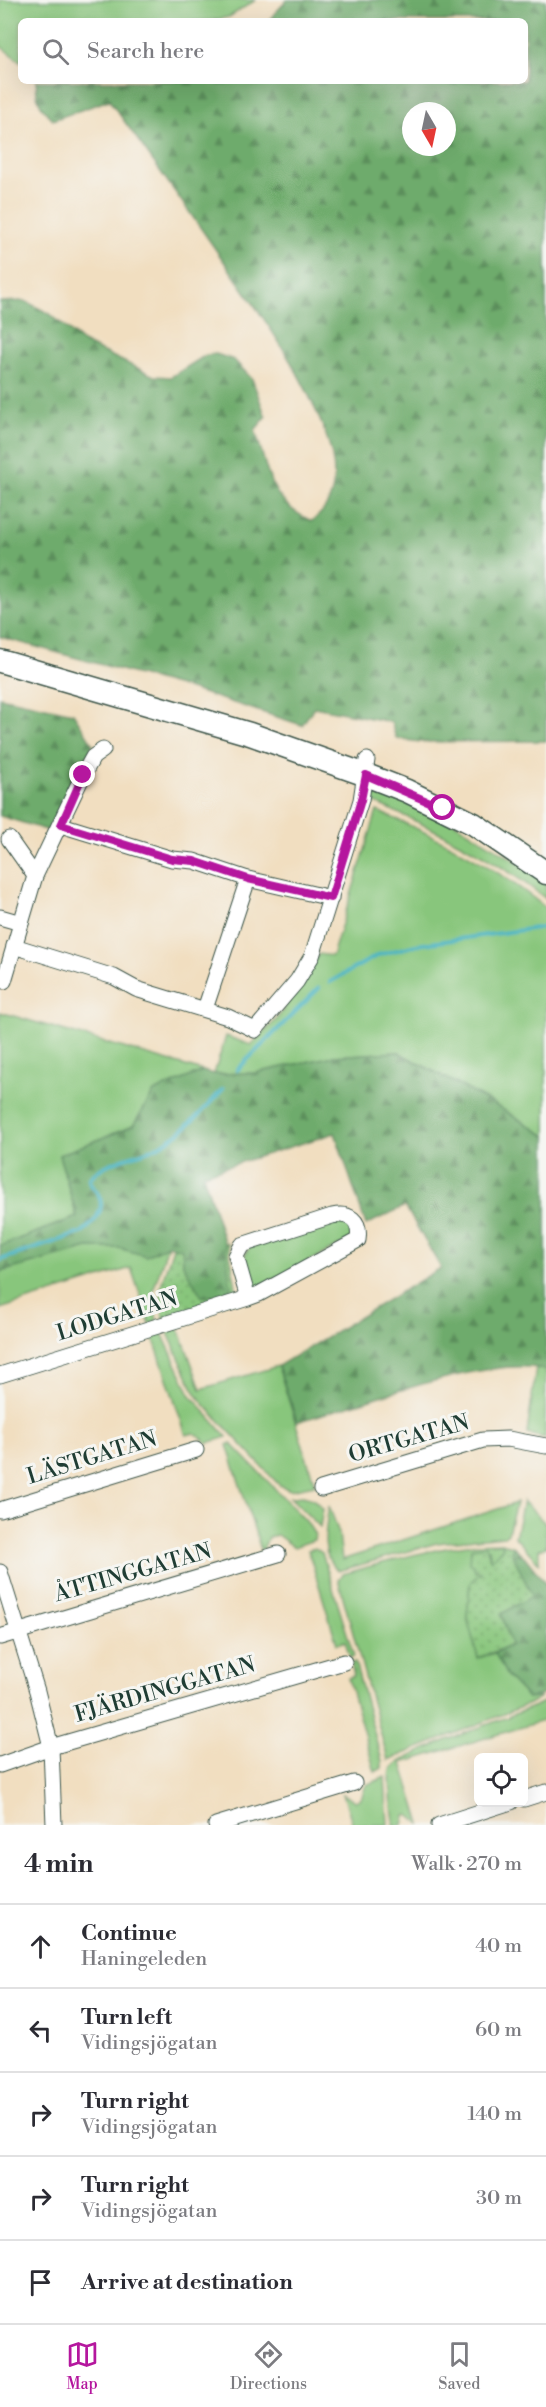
<!DOCTYPE html>
<html lang="en">
<head>
<meta charset="utf-8">
<style>
  body { margin:0; font-family:"Libre Bodoni",serif; background:#f7f7f7; color:#2b2b33 }
  .controls { position:absolute; right:18px; bottom:18px; display:grid; overflow:hidden; border-radius:9px; box-shadow:0 6px 24px #0002 }
  .controls button { width:54px; height:54px; display:grid; place-items:center; padding:0; border:0; border-bottom:2px solid #e1e1e2; background:#fff; color:#2b2b33; font:30px sans-serif }
  .compass { position:absolute; left:402px; top:102px; width:54px; height:54px; border-radius:50%; background:#fff; box-shadow:0 6px 24px #0002; rotate:171deg }
  .stop { position:absolute; width:18px; height:18px; margin:-14px; border:4px solid #b5179e; border-radius:50%; background:#fff }
  .stop.end { background:#b5179e; border-color:#fff; box-shadow:0 2px 6px #0008 }
  .list { margin:0; padding:0; list-style:none }
  h2 { display:flex; justify-content:space-between; align-items:center; height:78px; margin:0; padding:0 24px; font-size:26px }
  h2 small { font-size:20px; font-weight:400; color:#7c7c81 }
  .list li { display:grid; grid-template-columns:39px 1fr auto; gap:18px; align-items:center; box-sizing:border-box; height:84px; padding:0 24px; border-top:2px solid #e1e1e2 }
  .list b { display:block; font-size:22px; white-space:nowrap }
  .list p { margin:0; font-size:20px; white-space:nowrap; color:#7c7c81 }
  .list em { font-size:20px; font-style:normal; color:#7c7c81 }
  .icon { flex:none; width:33px; height:33px; fill:none; stroke:currentColor; stroke-width:2; stroke-linecap:round; stroke-linejoin:round }
  .map { position:relative; flex:none; width:546px; height:1825px; overflow:hidden }
  .search { position:absolute; background:#fff; box-shadow:0 6px 24px #0002; left:18px; right:18px; top:18px; height:66px; display:flex; align-items:center; gap:15px; box-sizing:border-box; padding:0 21px; border-radius:9px; color:#7c7c81; font-size:22px }
  .sheet { height:498px; background:#fff }
  nav { display:flex; justify-content:space-around; align-items:center; box-sizing:border-box; height:84px; border-top:2px solid #e1e1e2; background:#fff; font-size:16px; color:#7c7c81 }
  nav a { display:grid; justify-items:center; gap:3px }
  nav .on { color:#b5179e }
  .map>svg:first-child { display:block }
</style>
</head>
<body>
<div class="map">
<svg width="546" height="1825" viewBox="0 0 546 1825">
  <defs>
    <pattern id="forest-firs" width="22" height="20" patternUnits="userSpaceOnUse" patternTransform="scale(1.5)"><rect width="22" height="20" fill="#6eab6c"/><path d="M5 1l3.5 6h-7zM16 11l3.5 6h-7z" fill="#5a8c5a"/></pattern>
    <pattern id="park-dots" width="8" height="8" patternUnits="userSpaceOnUse" patternTransform="scale(1.5)"><rect width="8" height="8" fill="#88c67c"/><path d="M2 2h.1M6 6h.1" fill="none" stroke="#6fa266" stroke-width="1.8" stroke-linecap="round"/></pattern>
  </defs>
  <rect width="100%" height="100%" fill="#f6f6f2"/>
  <filter id="ink" filterUnits="userSpaceOnUse"><feTurbulence type="fractalNoise" baseFrequency=".0167" numOctaves="2"/><feDisplacementMap in="SourceGraphic" scale="12" xChannelSelector="R" yChannelSelector="G"/><feConvolveMatrix kernelMatrix="1 2 1 2 8 2 1 2 1" color-interpolation-filters="sRGB"/></filter>
  <filter id="wash" filterUnits="userSpaceOnUse"><feTurbulence type="fractalNoise" baseFrequency=".008" numOctaves="4" result="noise"/><feDisplacementMap in="SourceGraphic" scale="24" xChannelSelector="R" yChannelSelector="G"/><feGaussianBlur stdDeviation="1.35" result="paint"/><feColorMatrix in="noise" values="0 0 0 0 0 0 0 0 0 0 0 0 0 0 0 0 0 1.4 0 .05"/><feComposite in="paint" operator="in"/></filter>
  <g filter="url(#wash)">
    <rect width="100%" height="100%" fill="#f1dec0"/>
    <!-- grass -->
    <g fill="#88c67c" stroke="#548258" stroke-width="1.5">
      <polygon points="0,0 256,0 229,17 209,21 21,21 21,62 0,46"/>
      <path d="M 380,789 L 428,806 L 546,880 L 546,899 C 492,855 432,828 369,800 Z"/>
      <path d="M 377,811 C 439,837 494,865 546,908 L 546,1136 L 492,1103 L 398,1052 L 334,1056 L 255,1073 L 214,1074 L 226,1036 L 251,1045 L 277,1019 L 319,954 L 332,956 Z"/>
      <polygon points="0,1012 203,1071 154,1092 133,1126 59,1155 77,1217 0,1246"/>
      <path d="M 336,1220 L 349,1224 L 352,1234 L 350,1240 L 255,1289 C 242,1278 239,1258 251,1246 Z"/>
      <polygon points="168,1245 153,1291 157,1322 150,1324 131,1268 0,1309 0,1272 88,1248 119,1248 146,1255"/>
      <polygon points="178,1326 201,1389 278,1366 315,1485 290,1490 279,1485 202,1402 193,1389 168,1333"/>
      <polygon points="161,1331 190,1394 227,1437 208,1443 194,1433 186,1435 152,1334"/>
      <polygon points="536,1367 546,1370 545,1438 527,1434"/>
      <polygon points="231,1443 306,1521 315,1535 314,1540 294,1547 277,1535 268,1537 262,1553 227,1445"/>
      <polygon points="303,1496 313,1499 323,1509 320,1527 290,1497"/>
      <polygon points="523,1501 546,1524 546,1547 539,1549 539,1563 515,1537"/>
      <path d="M 516,1503 L 508,1533 L 504,1536 L 437,1543 L 342,1570 L 337,1570 C 319,1555 326,1526 329,1506 L 339,1533 L 342,1560 Z"/>
      <path d="M 502,1543 L 503,1547 L 491,1561 L 489,1549 L 474,1566 L 481,1572 L 470,1583 L 467,1617 L 478,1658 L 495,1653 L 507,1676 L 528,1698 L 541,1697 L 529,1704 L 388,1760 L 338,1579 L 343,1574 C 396,1559 447,1543 502,1543 Z"/>
      <polygon points="315,1548 322,1553 354,1656 350,1658 345,1641 337,1644 308,1550"/>
      <polygon points="355,1662 382,1761 382,1768 375,1772 348,1678 354,1676 351,1663"/>
      <path d="M 546,1701 L 546,1720 L 402,1763 L 421,1824 L 408,1815 L 405,1816 L 403,1825 L 394,1825 C 393,1811 388,1782 391,1770 C 395,1755 524,1713 546,1701 Z"/>
      <polygon points="385,1777 388,1825 353,1825 343,1794 355,1801 361,1799 366,1785"/>
    </g>
    <!-- forest -->
    <g fill="url(#forest-firs)" stroke="#467450" stroke-width="1.5" fill-rule="evenodd">
      <path d="M 287,0 L 546,0 L 546,741 L 418,742 L 396,738 L 391,722 L 314,707 L 302,725 L 190,689 L 0,637 L 0,302 L 25,301 L 50,314 L 84,343 L 154,376 L 171,377 L 206,355 L 216,354 L 234,360 L 252,379 L 266,417 L 255,430 C 269,471 267,501 312,521 C 340,501 337,465 326,435 C 303,372 263,317 225,263 C 187,208 148,154 109,100 L 53,120 C 41,108 34,98 37,81 L 525,81 L 525,21 L 268,21 ZM 411,111 L 447,111 L 447,147 L 411,147 Z"/>
      <polygon points="0,697 73,713 93,744 53,832 0,816"/>
      <path d="M 398,1052 L 492,1103 L 546,1136 L 546,1370 C 495,1353 353,1406 297,1422 L 278,1366 L 441,1268 L 405,1206 L 366,1225 L 335,1133 L 203,1174 L 225,1244 L 231,1287 L 222,1295 L 202,1297 L 183,1265 L 182,1249 L 168,1245 L 146,1256 L 119,1248 L 88,1248 L 0,1272 L 0,1246 L 77,1217 L 59,1155 L 133,1126 L 154,1092 L 203,1071 L 214,1074 L 255,1073 L 334,1056 Z"/>
      <polygon points="514,1547 525,1557 546,1584 546,1694 528,1698 507,1676 495,1653 511,1645 501,1614 532,1596 511,1551"/>
    </g>
    <!-- park -->
    <g fill="url(#park-dots)" stroke="#548258" stroke-width="1.5">
      <polygon points="228,1243 237,1293 234,1297 163,1319 160,1288 173,1247 182,1249 183,1265 202,1297 222,1295 231,1287 225,1244"/>
      <polygon points="502,1543 514,1547 511,1551 532,1596 501,1614 511,1645 478,1658 467,1617 470,1583 481,1572 475,1572 474,1566 470,1563 471,1548 486,1546 491,1560 503,1547"/>
    </g>
    <g fill="none" stroke-linecap="round" stroke-linejoin="round">
      <!-- stream -->
      <g stroke="#46b3c2" stroke-width="4">
        <polyline points="330,982 378,955 416,945 544,927"/>
        <polyline points="237,1070 319,988"/>
        <path d="M 0,1260 L 81,1233 C 93,1224 106,1211 99,1196 C 96,1189 90,1187 89,1179 C 107,1157 140,1158 164,1143 C 187,1130 205,1108 223,1089"/>
      </g>
    </g>
  </g>
  <g filter="url(#ink)">
    <g fill="none" stroke-linecap="round" stroke-linejoin="round">
      <defs>
        <g id="minor">
          <polyline points="61,825 172,859 194,861 248,879 331,898"/>
          <polyline points="35,876 83,775 93,757 103,750"/>
          <polyline points="0,917 21,923"/>
          <polyline points="14,946 114,977 136,989 228,1017 255,1030 297,981 312,956 361,800 367,760"/>
          <polyline points="4,981 35,876 9,839"/>
          <polyline points="205,1009 248,879"/>
          <path d="M 0,1375 L 248,1298 L 259,1294 L 358,1240 C 361,1220 349,1212 332,1216 L 242,1245 L 236,1256 L 248,1298"/>
          <polyline points="321,1489 483,1440 508,1439 546,1446"/>
          <polyline points="0,1510 196,1450"/>
          <polyline points="0,1572 37,1691 51,1747 54,1825"/>
          <polyline points="0,1637 278,1554"/>
          <polyline points="0,1765 51,1747 344,1662"/>
          <polyline points="524,1799 546,1792"/>
          <polyline points="216,1825 354,1783"/>
          <polyline points="439,1825 511,1802"/>
        </g>
        <polyline id="secondary" points="0,661 250,734 366,775 407,791 474,824 546,873"/>
      </defs>
      <!-- minor casing -->
      <use href="#minor" stroke="#3e5549" stroke-width="17"/>
      <!-- secondary casing -->
      <use href="#secondary" stroke="#3e5549" stroke-width="25"/>
      <!-- minor -->
      <use href="#minor" stroke="#fff" stroke-width="15"/>
      <!-- secondary -->
      <use href="#secondary" stroke="#fff" stroke-width="22"/>
    </g>
  </g>
  <g fill="none" stroke-linecap="round" stroke-linejoin="round" filter="url(#ink)">
    <!-- route -->
    <polyline stroke="#b5179e" stroke-width="8" points="83,775 61,825 172,859 194,861 248,879 331,898 361,800 366,775 443,808"/>
  </g>
  <g text-anchor="middle" dominant-baseline="central" stroke-width="6" stroke-linejoin="round" paint-order="stroke">
    <!-- street labels -->
    <g font-size="22" fill="#1f3d34" stroke="#f6f6f2">
      <text transform="translate(117 1316) rotate(-17)">LODGATAN</text>
      <text transform="translate(409 1439) rotate(-16)">ORTGATAN</text>
      <text transform="translate(92 1458) rotate(-17)">LÄSTGATAN</text>
      <text transform="translate(133 1573) rotate(-16)">ÅTTINGGATAN</text>
      <text transform="translate(165 1690) rotate(-16)">FJÄRDINGGATAN</text>
    </g>
  </g>
</svg>
<div class="controls">
<button><svg class="icon" aria-label="locate" viewBox="0 0 24 24"><circle cx="12" cy="12" r="6"/><path d="M12 2v4M12 18v4M2 12h4M18 12h4"/></svg></button>
</div>
<svg class="compass" viewBox="-18 -18 36 36"><path d="M0-13l5 13h-10z" fill="#e53935"/><path d="M0 13l5-13h-10z" fill="#7c7c81"/></svg>
<div class="stop" style="left:443px;top:808px"></div>
<div class="stop end" style="left:83px;top:775px"></div>
<div class="search"><svg class="icon" aria-label="search" viewBox="0 0 24 24"><circle cx="10" cy="10" r="6"/><path d="M15 15l6 6"/></svg>Search here</div>
</div>
<section class="sheet">
<h2>4 min<small>Walk · 270 m</small></h2>
<ul class="list">
<li><svg class="icon" aria-label="ahead" viewBox="0 0 24 24"><path d="M12 20V5M6 11l6-6 6 6"/></svg><div><b>Continue</b><p>Haningeleden</p></div><em>40 m</em></li>
<li><svg class="icon" aria-label="left" viewBox="0 0 24 24"><path d="M17 20v-9H6M10 6l-5 5 5 5"/></svg><div><b>Turn left</b><p>Vidingsjögatan</p></div><em>60 m</em></li>
<li><svg class="icon" aria-label="right" viewBox="0 0 24 24"><path d="M7 20v-9h11M14 6l5 5-5 5"/></svg><div><b>Turn right</b><p>Vidingsjögatan</p></div><em>140 m</em></li>
<li><svg class="icon" aria-label="right" viewBox="0 0 24 24"><path d="M7 20v-9h11M14 6l5 5-5 5"/></svg><div><b>Turn right</b><p>Vidingsjögatan</p></div><em>30 m</em></li>
<li><svg class="icon" aria-label="arrive" viewBox="0 0 24 24"><path d="M6 21V4h12l-3 4 3 4H6"/></svg><div><b>Arrive at destination</b></div></li>
</ul>
</section>
<nav>
<a class="on"><svg class="icon" aria-label="map" viewBox="0 0 24 24"><path d="M3 6l6-2 6 2 6-2v14l-6 2-6-2-6 2zM9 4v14M15 6v14"/></svg>Map</a>
<a><svg class="icon" aria-label="directions" viewBox="0 0 24 24"><path d="M12 3l9 9-9 9-9-9zM9 14v-3h6M13 9l2 2-2 2"/></svg>Directions</a>
<a><svg class="icon" aria-label="saved" viewBox="0 0 24 24"><path d="M7 4h10v16l-5-4-5 4z"/></svg>Saved</a>
</nav>
</body>
</html>
